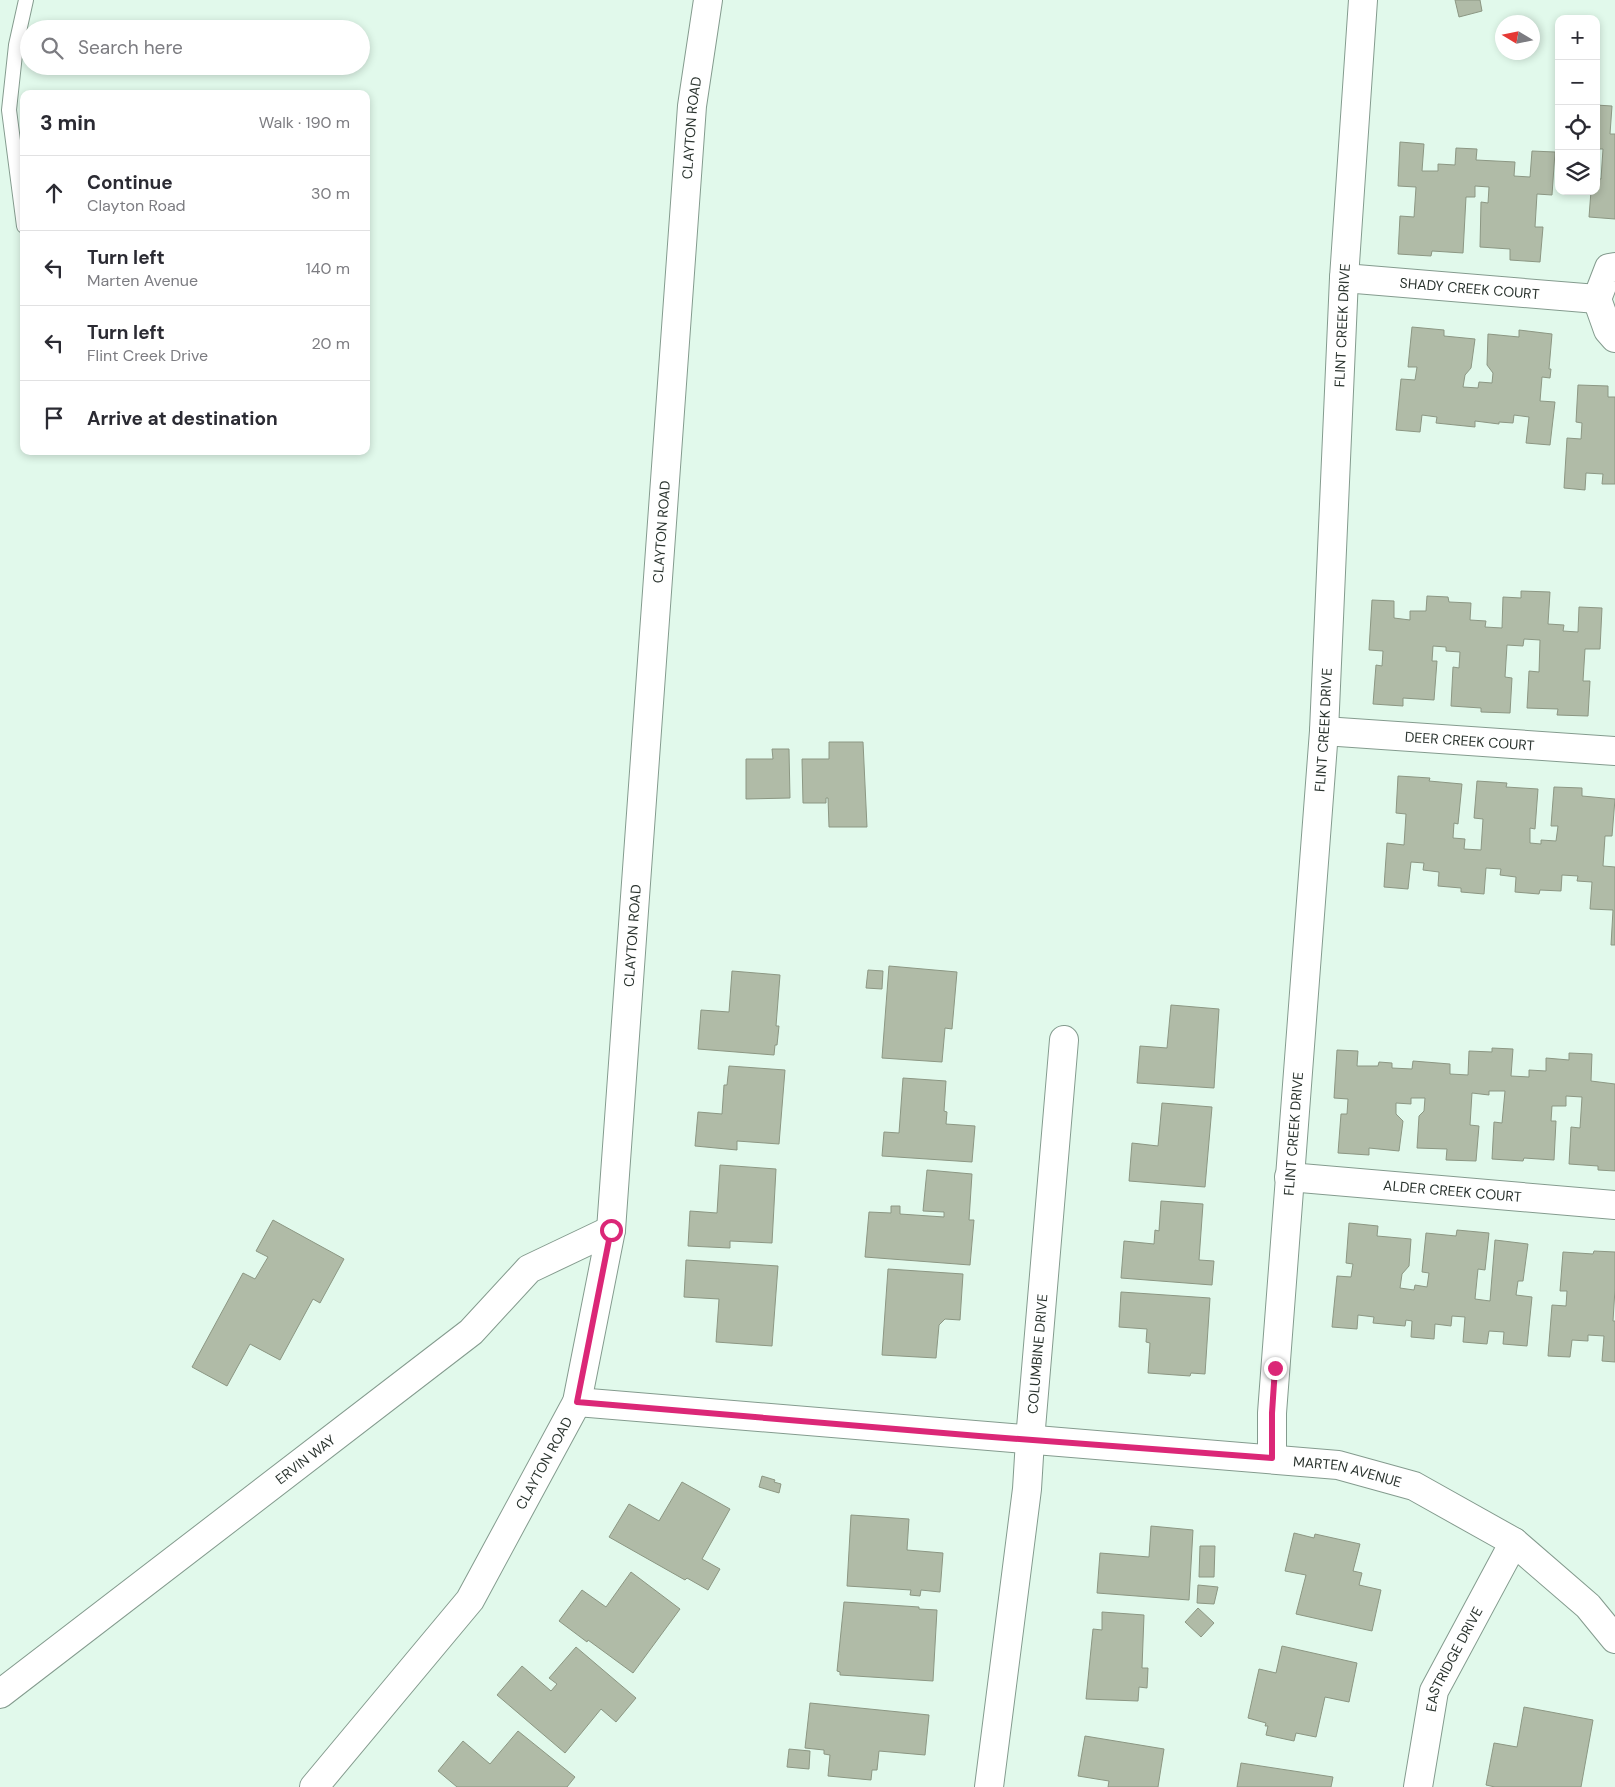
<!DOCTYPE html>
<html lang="en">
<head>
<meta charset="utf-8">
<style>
  body { margin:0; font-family:"DM Sans",sans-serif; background:#f7f7f7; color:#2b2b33 }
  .controls { position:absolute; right:15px; top:15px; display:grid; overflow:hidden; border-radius:10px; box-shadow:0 2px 8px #0003 }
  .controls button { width:45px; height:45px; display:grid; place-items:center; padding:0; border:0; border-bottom:1px solid #e1e1e2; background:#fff; color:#2b2b33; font:25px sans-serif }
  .compass { position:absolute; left:1495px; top:15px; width:45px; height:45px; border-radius:50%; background:#fff; box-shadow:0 2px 8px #0003; rotate:280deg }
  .stop { position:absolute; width:15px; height:15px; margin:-11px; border:4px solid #db2777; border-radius:50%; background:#fff }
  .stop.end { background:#db2777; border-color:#fff; box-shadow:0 1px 5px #0008 }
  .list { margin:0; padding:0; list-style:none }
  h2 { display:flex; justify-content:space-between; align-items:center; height:65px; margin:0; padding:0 20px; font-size:21px }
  h2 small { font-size:16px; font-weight:400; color:#7c7c81 }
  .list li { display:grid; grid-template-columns:32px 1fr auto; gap:15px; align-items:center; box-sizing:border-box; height:75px; padding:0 20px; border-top:1px solid #e1e1e2 }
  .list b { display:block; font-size:19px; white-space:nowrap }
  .list p { margin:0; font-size:16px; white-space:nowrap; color:#7c7c81 }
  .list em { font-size:16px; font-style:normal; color:#7c7c81 }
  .icon { flex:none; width:28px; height:28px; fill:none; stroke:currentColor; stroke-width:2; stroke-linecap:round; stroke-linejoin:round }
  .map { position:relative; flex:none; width:1615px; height:1787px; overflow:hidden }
  .search { position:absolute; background:#fff; box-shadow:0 2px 8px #0003; left:20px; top:20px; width:350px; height:55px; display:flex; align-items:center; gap:12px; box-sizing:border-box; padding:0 18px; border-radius:28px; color:#7c7c81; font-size:19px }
  .panel { position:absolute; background:#fff; box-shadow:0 2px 8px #0003; left:20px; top:90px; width:350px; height:365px; border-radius:10px }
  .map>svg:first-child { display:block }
</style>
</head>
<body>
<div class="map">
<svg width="1615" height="1787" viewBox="0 0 1615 1787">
  <rect width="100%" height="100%" fill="#e1f9eb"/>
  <!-- building -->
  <g fill="#b0bba7" stroke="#8c9783">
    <polygon points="1455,0 1480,0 1482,11 1459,17"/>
    <polygon points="1596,105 1612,106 1610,134 1615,134 1615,219 1589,217 1591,191 1596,191 1596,179 1601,179 1603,149 1596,149"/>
    <polygon points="1400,142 1424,144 1422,171 1438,171 1438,164 1455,165 1456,148 1477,149 1476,160 1515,162 1514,176 1530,177 1532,151 1555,152 1552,195 1537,194 1535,227 1543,227 1540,262 1510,260 1510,249 1480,247 1481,202 1488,203 1489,187 1475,186 1475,197 1466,197 1463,253 1432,251 1431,256 1398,254 1400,216 1414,217 1416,187 1398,186"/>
    <polygon points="1412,327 1444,330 1444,336 1475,339 1471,368 1465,375 1463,387 1478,388 1479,382 1492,383 1493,373 1487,365 1488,334 1519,337 1519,330 1552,334 1549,369 1551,369 1550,378 1542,377 1540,401 1555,402 1550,445 1526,443 1529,417 1514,415 1513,423 1499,422 1499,424 1475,421 1475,427 1436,423 1437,417 1422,415 1420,432 1396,430 1401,379 1415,380 1417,367 1408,367"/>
    <polygon points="1578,385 1608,386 1608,397 1615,397 1615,484 1602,484 1603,474 1586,473 1585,490 1564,488 1567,438 1581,439 1582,423 1576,422"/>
    <polygon points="1521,591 1550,592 1548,624 1564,625 1563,631 1578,632 1579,607 1602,608 1600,649 1585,649 1583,681 1590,681 1588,716 1557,715 1558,709 1527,708 1529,671 1539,672 1540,640 1524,639 1523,646 1507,645 1505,677 1512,678 1510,713 1481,712 1481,708 1451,706 1453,667 1459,668 1460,652 1446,651 1446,647 1433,646 1432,661 1437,661 1434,700 1403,698 1403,706 1373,704 1376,665 1382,666 1383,651 1369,650 1372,600 1394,601 1394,618 1410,620 1410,611 1426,611 1427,596 1448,597 1449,602 1471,603 1470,620 1486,621 1485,627 1502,628 1503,597 1521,598"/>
    <polygon points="829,742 863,742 867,827 829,827 828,798 826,798 826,803 803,803 802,759 829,759"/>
    <polygon points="772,749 789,749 790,798 746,799 746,759 773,759"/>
    <polygon points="1398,776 1430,778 1429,781 1462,784 1458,824 1454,823 1453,838 1465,839 1464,849 1481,850 1483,819 1474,818 1477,781 1507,783 1506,787 1538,789 1535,829 1530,828 1530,843 1541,844 1541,840 1556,841 1558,826 1551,826 1554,787 1582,788 1582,796 1615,799 1612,836 1605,836 1603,866 1615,867 1615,945 1611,945 1613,910 1590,909 1592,882 1577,881 1578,876 1562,875 1561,891 1540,890 1539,894 1515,892 1516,877 1500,875 1501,869 1486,868 1484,894 1461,892 1461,888 1438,886 1439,872 1423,870 1424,863 1411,862 1408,889 1384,887 1387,843 1404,845 1406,814 1396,813"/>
    <polygon points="889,966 957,972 952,1029 945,1028 942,1062 882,1058"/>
    <polygon points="868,970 883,971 882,989 866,988"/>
    <polygon points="732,971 780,975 776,1026 779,1026 777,1045 775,1045 774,1055 698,1049 701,1010 729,1012"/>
    <polygon points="1171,1005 1219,1009 1214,1088 1137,1083 1140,1046 1167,1048"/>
    <polygon points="1492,1048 1513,1049 1511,1076 1529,1077 1529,1070 1546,1071 1546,1058 1569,1060 1569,1053 1592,1054 1591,1081 1615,1084 1615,1171 1598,1170 1598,1166 1569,1164 1571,1127 1580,1128 1582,1097 1566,1096 1566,1106 1552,1106 1551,1121 1556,1121 1554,1160 1524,1158 1523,1161 1492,1159 1494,1122 1502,1123 1505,1091 1489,1091 1489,1095 1472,1093 1470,1125 1479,1126 1476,1161 1446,1160 1447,1149 1417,1148 1419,1116 1424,1111 1425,1098 1411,1098 1411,1104 1396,1103 1396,1114 1403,1121 1399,1151 1369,1148 1369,1155 1338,1153 1341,1114 1347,1114 1348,1099 1334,1098 1337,1050 1358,1051 1357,1066 1378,1066 1379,1062 1392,1063 1392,1068 1412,1069 1413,1061 1450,1064 1450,1074 1468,1075 1469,1051 1492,1052"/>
    <polygon points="729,1066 785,1070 779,1144 737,1141 737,1150 695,1146 698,1112 722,1114 724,1085 727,1085"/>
    <polygon points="903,1078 946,1081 944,1111 947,1112 946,1124 975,1126 972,1162 882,1156 884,1132 899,1133"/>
    <polygon points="1162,1103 1212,1107 1205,1187 1129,1181 1132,1143 1158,1146"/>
    <polygon points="720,1165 776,1169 772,1243 730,1241 730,1248 688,1246 690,1211 717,1213"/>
    <polygon points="927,1170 972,1174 969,1220 974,1220 970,1265 865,1257 869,1212 891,1213 891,1206 900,1206 900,1214 944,1217 944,1212 923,1211"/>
    <polygon points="1161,1201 1203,1204 1199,1260 1214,1261 1212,1285 1121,1278 1124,1241 1154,1244 1155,1230 1159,1231"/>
    <polygon points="273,1220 344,1259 320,1303 313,1299 280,1360 250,1344 227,1386 192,1367 243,1273 255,1279 268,1257 256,1251"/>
    <polygon points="1349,1223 1378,1226 1377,1236 1411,1239 1409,1266 1402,1274 1400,1288 1414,1290 1415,1285 1427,1287 1429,1273 1422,1272 1426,1233 1456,1236 1457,1230 1489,1233 1485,1270 1478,1269 1475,1299 1490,1301 1495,1240 1528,1244 1523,1281 1518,1281 1516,1295 1532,1297 1527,1346 1503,1344 1504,1332 1489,1331 1487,1344 1463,1342 1465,1317 1452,1316 1451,1326 1435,1324 1434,1339 1411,1337 1412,1321 1406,1320 1405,1326 1373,1323 1374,1317 1358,1315 1357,1329 1332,1327 1337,1276 1351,1277 1353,1264 1346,1263"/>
    <polygon points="1594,1251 1615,1252 1615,1289 1613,1321 1615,1321 1615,1362 1602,1361 1604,1336 1588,1335 1588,1341 1572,1340 1570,1357 1548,1356 1552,1305 1566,1306 1567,1291 1560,1291 1563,1252 1593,1254"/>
    <polygon points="686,1260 778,1266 772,1346 716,1342 719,1299 684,1297"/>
    <polygon points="888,1269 963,1274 960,1320 945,1319 939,1325 936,1358 882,1355"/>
    <polygon points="1121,1292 1210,1298 1205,1374 1191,1373 1190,1376 1148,1373 1150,1343 1146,1342 1147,1329 1119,1327"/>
    <polygon points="762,1476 775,1480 774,1482 781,1484 779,1493 759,1487"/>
    <polygon points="682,1482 730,1509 702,1559 720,1569 708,1590 687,1578 685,1580 609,1537 629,1504 659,1521"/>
    <polygon points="851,1515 909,1519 907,1550 943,1553 940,1592 921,1590 920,1596 910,1595 911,1590 847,1586"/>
    <polygon points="1151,1526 1193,1530 1189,1600 1097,1593 1100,1553 1149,1557"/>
    <polygon points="1294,1533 1314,1538 1315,1534 1360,1544 1353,1571 1362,1573 1359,1585 1381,1590 1372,1631 1296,1614 1306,1575 1285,1571"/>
    <polygon points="1200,1546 1215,1546 1214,1577 1199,1577"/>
    <polygon points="631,1572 680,1609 633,1673 588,1640 587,1642 559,1621 582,1590 606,1607"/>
    <polygon points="1198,1585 1218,1587 1214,1604 1197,1603"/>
    <polygon points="844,1602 919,1607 919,1609 937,1610 933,1681 840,1675 840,1672 837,1671"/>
    <polygon points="1198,1608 1214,1623 1201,1637 1185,1622"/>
    <polygon points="1102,1612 1144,1615 1142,1668 1148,1668 1147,1688 1139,1687 1138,1701 1086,1699 1093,1629 1102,1630"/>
    <polygon points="1282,1646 1357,1663 1349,1702 1325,1697 1316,1737 1296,1733 1294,1741 1266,1735 1268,1726 1265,1726 1266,1723 1248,1718 1259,1669 1276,1673"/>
    <polygon points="576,1647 636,1698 616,1722 601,1709 565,1753 497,1695 522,1666 551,1691 557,1684 549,1678"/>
    <polygon points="810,1703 929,1715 925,1755 879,1751 877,1770 872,1770 871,1780 828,1776 830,1755 824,1754 824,1750 805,1748"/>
    <polygon points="1524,1707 1593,1720 1581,1787 1495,1787 1486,1785 1494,1743 1517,1747"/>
    <polygon points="518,1731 575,1777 567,1787 457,1787 438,1771 463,1741 490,1764"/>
    <polygon points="1085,1736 1164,1749 1158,1787 1108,1787 1109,1781 1078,1776"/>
    <polygon points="789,1749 810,1751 809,1769 787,1767"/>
    <polygon points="1241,1763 1333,1777 1331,1787 1237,1787"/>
  </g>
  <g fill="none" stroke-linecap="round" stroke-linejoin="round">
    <defs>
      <polyline id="lane" points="24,226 9,110 16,45 26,0"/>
      <g id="street">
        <polyline points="1615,267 1609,268 1597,299 1608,330 1615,338"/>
        <path id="s1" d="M 1344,278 L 1597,299"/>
        <path id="s2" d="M 1324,731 L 1615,751"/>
        <path id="s3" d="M 1289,1177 L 1615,1205"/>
        <path id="s4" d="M 1272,1458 L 1272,1413 L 1324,731 L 1344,278 L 1363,0"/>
        <path id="s5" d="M 0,1694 L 471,1332 L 529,1269 L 611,1230"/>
        <path id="s6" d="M 989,1787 L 1027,1489 L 1030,1440 L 1064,1040"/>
        <path id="s7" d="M 1418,1787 L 1434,1691 L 1514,1542"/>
      </g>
      <g id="secondary">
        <path id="s8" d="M 577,1402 L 1338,1465 L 1414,1486 L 1514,1542 L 1588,1606 L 1615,1639"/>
        <path id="s9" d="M 314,1787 L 470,1600 L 577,1402 L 611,1230 L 692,106 L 708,0"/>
      </g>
    </defs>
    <!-- lane casing -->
    <use href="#lane" stroke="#849b8e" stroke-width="16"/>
    <!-- street casing -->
    <use href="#street" stroke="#849b8e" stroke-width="30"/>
    <!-- secondary casing -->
    <use href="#secondary" stroke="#849b8e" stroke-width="30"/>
    <!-- lane -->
    <use href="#lane" stroke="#fff" stroke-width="14"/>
    <!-- street -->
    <use href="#street" stroke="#fff" stroke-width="28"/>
    <!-- secondary -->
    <use href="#secondary" stroke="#fff" stroke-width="28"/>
  </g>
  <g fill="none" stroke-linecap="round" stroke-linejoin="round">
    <!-- route -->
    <polyline stroke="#db2777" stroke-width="6" points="611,1230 577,1402 979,1436 1272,1458 1272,1413 1275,1368"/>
  </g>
  <g text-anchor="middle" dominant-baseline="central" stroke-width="4" stroke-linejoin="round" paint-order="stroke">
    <!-- street labels -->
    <g font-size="14" fill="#2b342f" stroke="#e1f9eb">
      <text stroke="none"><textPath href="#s9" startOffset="1749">CLAYTON ROAD</textPath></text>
      <text stroke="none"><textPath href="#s1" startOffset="126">SHADY CREEK COURT</textPath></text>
      <text stroke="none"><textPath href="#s4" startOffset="1135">FLINT CREEK DRIVE</textPath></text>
      <text stroke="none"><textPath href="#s9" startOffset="1344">CLAYTON ROAD</textPath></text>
      <text stroke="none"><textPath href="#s4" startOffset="730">FLINT CREEK DRIVE</textPath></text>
      <text stroke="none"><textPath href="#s2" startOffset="146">DEER CREEK COURT</textPath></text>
      <text stroke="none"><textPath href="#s9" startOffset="939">CLAYTON ROAD</textPath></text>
      <text stroke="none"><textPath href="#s4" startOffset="325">FLINT CREEK DRIVE</textPath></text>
      <text stroke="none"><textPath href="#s3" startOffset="164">ALDER CREEK COURT</textPath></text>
      <text stroke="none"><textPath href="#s6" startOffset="436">COLUMBINE DRIVE</textPath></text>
      <text stroke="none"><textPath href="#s5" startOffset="385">ERVIN WAY</textPath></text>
      <text stroke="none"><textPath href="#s9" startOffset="399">CLAYTON ROAD</textPath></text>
      <text stroke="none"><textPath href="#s8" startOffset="774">MARTEN AVENUE</textPath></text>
      <text stroke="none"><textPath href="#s7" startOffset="134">EASTRIDGE DRIVE</textPath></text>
    </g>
  </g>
</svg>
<div class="controls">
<button>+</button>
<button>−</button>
<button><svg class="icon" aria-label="locate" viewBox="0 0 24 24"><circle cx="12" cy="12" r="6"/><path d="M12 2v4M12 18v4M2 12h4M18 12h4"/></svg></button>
<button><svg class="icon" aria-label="layers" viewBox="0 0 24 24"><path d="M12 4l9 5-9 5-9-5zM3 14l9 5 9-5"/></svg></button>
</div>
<svg class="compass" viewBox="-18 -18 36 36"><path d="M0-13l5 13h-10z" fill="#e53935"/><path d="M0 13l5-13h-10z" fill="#7c7c81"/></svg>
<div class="stop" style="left:611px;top:1230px"></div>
<div class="stop end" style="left:1275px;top:1368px"></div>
<div class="search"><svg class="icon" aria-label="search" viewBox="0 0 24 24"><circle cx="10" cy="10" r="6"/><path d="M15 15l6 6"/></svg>Search here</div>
<section class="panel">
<h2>3 min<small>Walk · 190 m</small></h2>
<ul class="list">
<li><svg class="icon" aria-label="ahead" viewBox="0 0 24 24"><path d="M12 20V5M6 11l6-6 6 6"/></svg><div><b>Continue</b><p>Clayton Road</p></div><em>30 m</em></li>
<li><svg class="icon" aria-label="left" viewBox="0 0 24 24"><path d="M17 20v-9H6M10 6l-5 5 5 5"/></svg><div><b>Turn left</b><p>Marten Avenue</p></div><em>140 m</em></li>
<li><svg class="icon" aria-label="left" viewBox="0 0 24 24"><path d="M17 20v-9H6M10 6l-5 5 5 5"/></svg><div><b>Turn left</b><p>Flint Creek Drive</p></div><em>20 m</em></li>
<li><svg class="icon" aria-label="arrive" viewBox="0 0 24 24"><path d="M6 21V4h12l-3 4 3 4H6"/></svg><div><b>Arrive at destination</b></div></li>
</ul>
</section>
</div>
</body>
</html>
